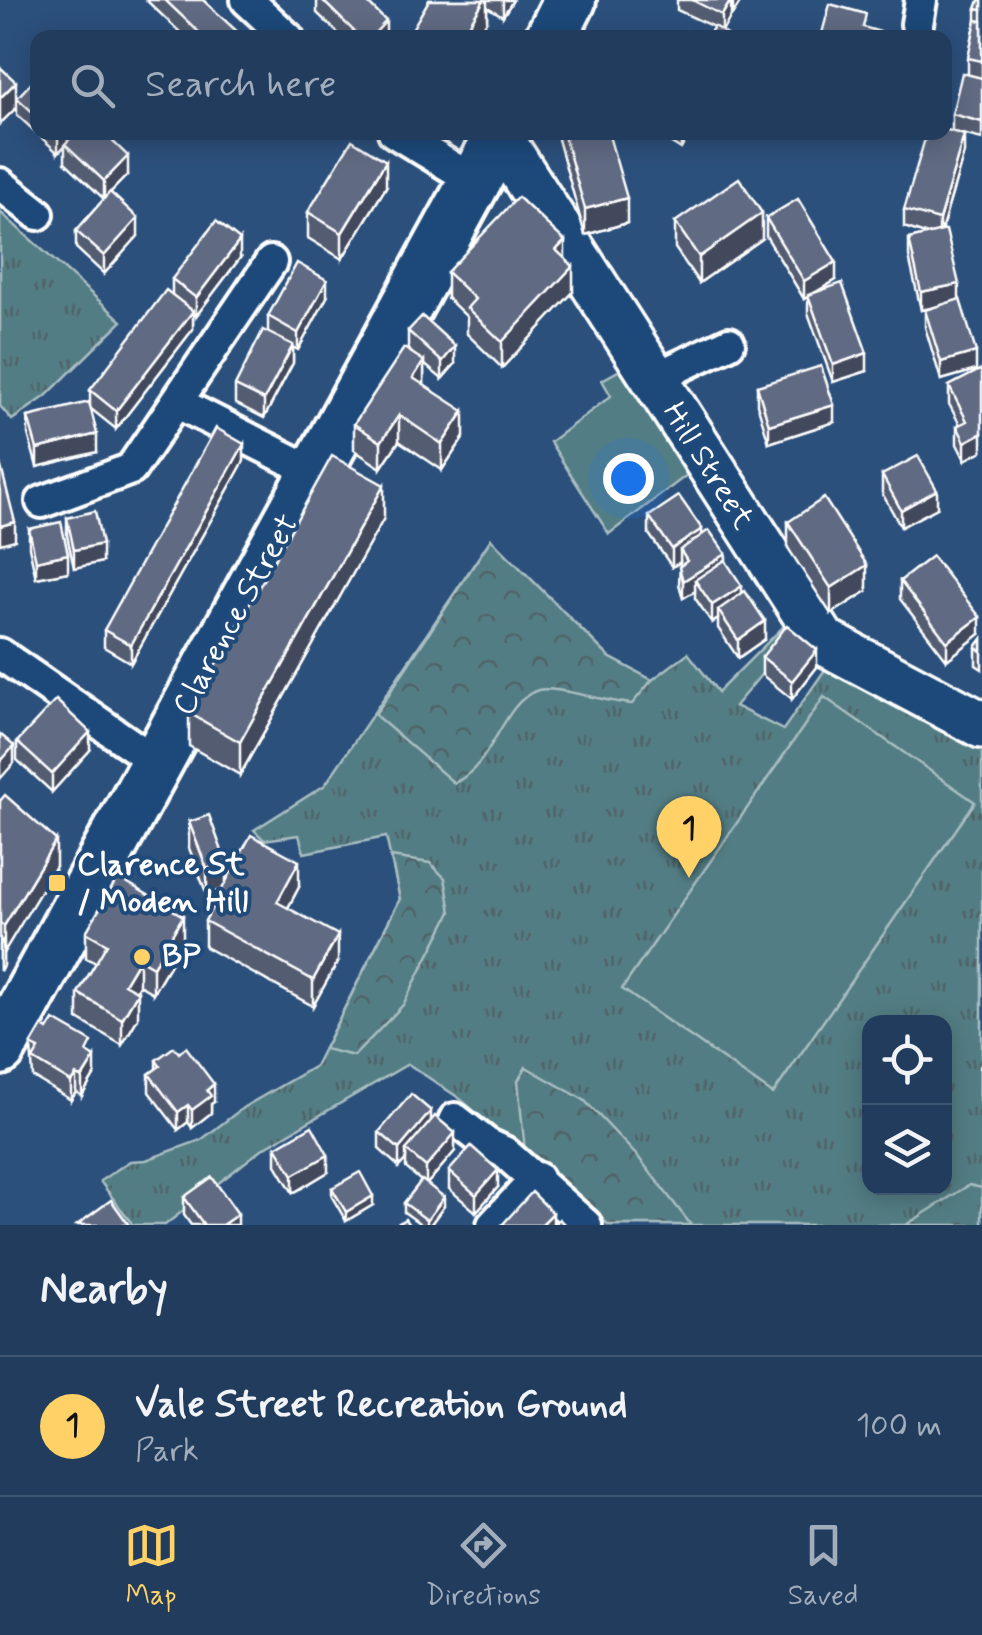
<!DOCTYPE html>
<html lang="en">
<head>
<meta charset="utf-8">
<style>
  body { margin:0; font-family:Mynerve,sans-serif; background:#294363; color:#f1f3f6 }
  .controls { position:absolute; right:30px; bottom:30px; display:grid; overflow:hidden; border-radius:20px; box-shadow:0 5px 25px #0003 }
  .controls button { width:90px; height:90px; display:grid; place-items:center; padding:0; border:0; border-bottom:2px solid #3e5672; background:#213c5d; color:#f1f3f6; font:50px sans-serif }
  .you { position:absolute; left:628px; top:478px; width:35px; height:35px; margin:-25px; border:8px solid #fff; border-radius:50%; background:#1a73e8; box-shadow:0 0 0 15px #1a73e833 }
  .badge { display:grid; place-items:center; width:65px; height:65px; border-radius:50%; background:#ffd166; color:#111; font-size:32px; font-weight:700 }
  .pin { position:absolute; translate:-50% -82px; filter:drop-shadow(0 2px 5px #0008) }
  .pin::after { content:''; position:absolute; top:52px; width:35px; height:30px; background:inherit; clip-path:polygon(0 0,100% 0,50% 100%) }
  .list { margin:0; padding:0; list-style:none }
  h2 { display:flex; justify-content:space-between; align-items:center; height:130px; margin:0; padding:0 40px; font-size:42px }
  h2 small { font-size:32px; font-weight:400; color:#a2adbc }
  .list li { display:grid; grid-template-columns:65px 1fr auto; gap:30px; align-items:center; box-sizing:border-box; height:140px; padding:0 40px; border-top:2px solid #3e5672 }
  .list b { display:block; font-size:38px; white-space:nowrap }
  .list p { margin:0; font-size:32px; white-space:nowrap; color:#a2adbc }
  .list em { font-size:32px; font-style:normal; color:#a2adbc }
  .icon { flex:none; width:55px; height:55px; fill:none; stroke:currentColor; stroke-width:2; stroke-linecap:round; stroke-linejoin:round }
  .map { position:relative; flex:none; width:982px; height:1225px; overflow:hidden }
  .search { position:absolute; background:#213c5d; box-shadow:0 5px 25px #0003; left:30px; right:30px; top:30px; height:110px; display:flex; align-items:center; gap:25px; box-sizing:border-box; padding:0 35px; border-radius:20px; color:#a2adbc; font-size:38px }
  .sheet { height:270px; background:#213c5d }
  nav { display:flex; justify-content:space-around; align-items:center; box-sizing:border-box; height:140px; border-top:2px solid #3e5672; background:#213c5d; font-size:28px; color:#a2adbc }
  nav a { display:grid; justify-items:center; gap:5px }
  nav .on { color:#ffd166 }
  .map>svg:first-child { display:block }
</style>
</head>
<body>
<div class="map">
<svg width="982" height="1225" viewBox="0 0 982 1225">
  <defs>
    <pattern id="grass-tufts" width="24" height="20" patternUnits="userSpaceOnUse" patternTransform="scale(2.5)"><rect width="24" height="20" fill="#537d84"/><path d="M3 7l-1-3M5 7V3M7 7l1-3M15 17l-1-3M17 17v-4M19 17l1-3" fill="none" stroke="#506468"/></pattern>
    <pattern id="forest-crowns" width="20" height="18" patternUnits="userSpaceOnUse" patternTransform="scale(2.5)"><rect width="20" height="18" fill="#537d84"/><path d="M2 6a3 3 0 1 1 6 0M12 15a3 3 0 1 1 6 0" fill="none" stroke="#506468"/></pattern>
  </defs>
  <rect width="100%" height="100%" fill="#2c507c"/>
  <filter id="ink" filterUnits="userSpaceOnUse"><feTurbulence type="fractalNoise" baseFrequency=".01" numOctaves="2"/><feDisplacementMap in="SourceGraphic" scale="20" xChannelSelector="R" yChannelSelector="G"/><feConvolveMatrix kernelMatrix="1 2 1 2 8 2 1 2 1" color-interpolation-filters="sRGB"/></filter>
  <g filter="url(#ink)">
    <!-- grass -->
    <g fill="url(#grass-tufts)" stroke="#a9bec2" stroke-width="2.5" fill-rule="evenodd">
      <polygon points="0,212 122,321 46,396 12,420 0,406"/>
      <path d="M 491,539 L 609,657 L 652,680 L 688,653 L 718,692 L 785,625 L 795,634 L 735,706 L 783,730 L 831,661 L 982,738 L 982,1225 L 609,1225 L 459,1098 L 408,1064 L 262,1149 L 165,1225 L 133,1225 L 100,1181 L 130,1161 L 146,1160 L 201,1140 L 244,1107 L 315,1066 L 400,899 L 386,837 L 304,853 L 299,835 L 264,840 L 254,830 L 325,785 ZM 870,1022 L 944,1022 L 944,1188 L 870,1188 Z"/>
    </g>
    <!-- forest -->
    <g fill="url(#forest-crowns)" stroke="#a9bec2" stroke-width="2.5">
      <path d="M 491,539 L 609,657 L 652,680 L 632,704 C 610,703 552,685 538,690 C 501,702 495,765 454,783 L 375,715 Z"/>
      <polygon points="391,857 430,863 445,878 451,912 403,1005 354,1056 324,1049 400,899"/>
      <polygon points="526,1067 584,1100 639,1158 691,1225 609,1225 525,1152 518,1081"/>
      <polygon points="969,1185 982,1188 982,1225 906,1225"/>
    </g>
    <!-- pitch -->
    <g fill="#537d84" stroke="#a9bec2" stroke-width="2.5">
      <polygon points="620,370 687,475 609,534 550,442 611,396 602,380"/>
      <polygon points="824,697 975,802 773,1094 622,989"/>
    </g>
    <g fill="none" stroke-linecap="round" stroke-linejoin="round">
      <defs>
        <g id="street">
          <polyline points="247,0 288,38"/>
          <polyline points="917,24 921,0"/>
          <polyline points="394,132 473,180"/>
          <polyline points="0,184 38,214"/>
          <polyline points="653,379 729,343"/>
          <polyline points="178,403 314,472"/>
          <polyline points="42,502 131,469 271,262"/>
          <polyline points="0,654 156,762"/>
          <polyline points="455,1119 487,1144 504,1152 586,1225"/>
          <polyline points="493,1225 537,1178"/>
        </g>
        <polyline id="secondary" points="500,138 823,641 982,725"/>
        <g id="primary">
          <polyline points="551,38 570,0"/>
          <polyline points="0,1049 502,132"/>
        </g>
      </defs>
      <!-- street casing -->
      <use href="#street" stroke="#fff" stroke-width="38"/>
      <!-- secondary casing -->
      <use href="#secondary" stroke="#fff" stroke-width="52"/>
      <!-- primary casing -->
      <use href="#primary" stroke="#fff" stroke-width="58"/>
      <!-- street -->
      <use href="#street" stroke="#1f4a7a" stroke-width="30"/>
      <!-- secondary -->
      <use href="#secondary" stroke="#1f4a7a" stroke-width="45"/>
      <!-- primary -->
      <use href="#primary" stroke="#1f4a7a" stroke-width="50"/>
    </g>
    <!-- wall -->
    <g fill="#535b70" stroke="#fff" stroke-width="2.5">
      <polygon points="146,0 203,0 244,38 186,38"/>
      <polygon points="317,0 365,0 386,38 343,38 317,13"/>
      <polygon points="429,0 513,0 503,16 487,7 487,20"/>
      <polygon points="677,0 740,0 740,3 733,14 731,12 731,16 722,31 677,10"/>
      <polygon points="982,0 982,139 958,133 964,153 941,232 976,370 941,380 925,327 925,310 932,308 921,310 909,257 909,239 928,235 904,227 904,210 952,132 952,114 968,75 968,58 976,20 976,9"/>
      <polygon points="38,76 38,132 103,132 128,174 110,193 138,236 104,274 76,248 76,231 104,199 65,162 65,146 58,153 17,115 17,98"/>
      <polygon points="556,132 608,132 627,223 585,235"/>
      <polygon points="654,132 690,132 681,149"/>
      <polygon points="386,187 342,259 308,238 308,212"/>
      <polygon points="766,218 836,280 815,293 867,371 833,382 808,313 808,297 804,299 766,236"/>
      <polygon points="675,222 762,239 699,283 675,248"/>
      <polygon points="240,258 196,316 193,313 193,329 116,429 91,409 97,452 37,467 28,434 28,417 90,406 90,390 172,295 172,279"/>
      <polygon points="565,258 573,292 502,368 467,334 467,317 447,298 447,272"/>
      <polygon points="327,297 298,350 293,347 293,363 264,418 235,403 235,386 268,333 268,316"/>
      <polygon points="408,331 455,364 442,379 424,364 424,385 464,437 442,470 399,441 381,468 354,450 354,424 412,353 408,349"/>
      <polygon points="980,370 965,460 957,444 957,426 960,425 949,404 949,386"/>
      <polygon points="757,386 834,422 769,443 757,404"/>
      <polygon points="244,461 131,663 104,647 104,630"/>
      <polygon points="882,475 937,508 901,527 882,493"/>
      <polygon points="649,516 702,535 726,561 765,639 738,658 718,628 718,619 712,623 695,598 695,591 683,598 679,584 680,562 672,567 649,534"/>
      <polygon points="67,518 102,562 74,568 67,535"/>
      <polygon points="384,518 240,775 189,746 189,713"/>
      <polygon points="788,522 867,591 831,614 788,548"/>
      <polygon points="29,529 68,572 36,578 29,547"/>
      <polygon points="900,581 980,634 947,660 900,599"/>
      <polygon points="982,639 982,669 976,665 976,647"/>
      <polygon points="762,657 817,667 792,699 762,675"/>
      <polygon points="17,742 90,750 52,792 17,760"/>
      <polygon points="0,801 56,866 3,951 3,965 0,971"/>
      <polygon points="189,822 226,881 299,887 288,908 338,961 313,1006 205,947 205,921 221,890 207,895 189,848"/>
      <polygon points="86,932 183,942 153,993 139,985 136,990 138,1018 122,1045 78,1019 78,993 96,963 86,958"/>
      <polygon points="31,1045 92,1055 95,1074 82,1096 76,1092 71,1100 33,1077"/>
      <polygon points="179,1053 214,1102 211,1104 211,1113 192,1128 188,1122 178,1130 149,1092 149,1074 156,1069 156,1060"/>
      <polygon points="982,1063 982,1102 980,1100 980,1067"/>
      <polygon points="431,1121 455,1151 427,1184 444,1206 430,1225 422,1225 404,1212 404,1203 421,1181 406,1168 406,1159 399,1167 379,1149 379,1132"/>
      <polygon points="276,1147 328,1172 293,1193 276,1165"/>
      <polygon points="449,1171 498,1187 476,1212 449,1189"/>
      <polygon points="332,1188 373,1205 346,1221 332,1197"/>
      <polygon points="184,1197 238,1225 191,1225 184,1215"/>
    </g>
    <!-- shaded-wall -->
    <g fill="#434a5b" stroke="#fff" stroke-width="2.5">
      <polygon points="484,0 487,0 487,20 477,38 461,38"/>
      <polygon points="503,0 513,0 503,16"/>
      <polygon points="731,0 731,16 722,32 722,15"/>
      <polygon points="733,0 740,0 740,3 733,14"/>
      <polygon points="386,21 386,38 370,38"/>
      <polygon points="16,82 16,108 0,124 0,98"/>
      <polygon points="61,132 77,132 58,153 58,136"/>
      <polygon points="681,132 690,132 681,149"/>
      <polygon points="964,135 964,153 939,238 939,220"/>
      <polygon points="128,156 128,174 104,199 104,181"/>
      <polygon points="386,161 386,187 342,259 342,233"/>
      <polygon points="627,198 627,223 585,235 585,209"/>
      <polygon points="762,213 762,239 699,283 699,257"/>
      <polygon points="138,218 138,236 104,274 104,256"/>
      <polygon points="240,240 240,258 196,316 196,298"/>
      <polygon points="565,241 565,267 556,250"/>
      <polygon points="836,262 836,280 804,299 804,281"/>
      <polygon points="573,266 573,292 502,368 502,342"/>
      <polygon points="327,280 327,297 298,350 298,333"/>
      <polygon points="959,284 959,302 921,310 921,292"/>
      <polygon points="193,311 193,329 116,429 116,411"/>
      <polygon points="293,345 293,363 264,418 264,400"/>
      <polygon points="455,346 455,364 442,379 442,362"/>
      <polygon points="976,352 976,370 941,380 941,362"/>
      <polygon points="867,353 867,371 833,382 833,365"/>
      <polygon points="424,361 424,387 413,378"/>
      <polygon points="834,405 834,422 769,443 769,425"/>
      <polygon points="464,411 464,437 442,470 442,444"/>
      <polygon points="399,415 399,441 381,468 381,442"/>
      <polygon points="982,433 982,451 965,460 965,442"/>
      <polygon points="97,434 97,452 37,467 37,449"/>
      <polygon points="244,444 244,461 131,663 131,645"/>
      <polygon points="384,485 384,518 240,775 240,742"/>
      <polygon points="937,490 937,508 901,527 901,510"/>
      <polygon points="15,522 15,540 0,544 0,526"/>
      <polygon points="702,529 702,547 680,550 680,562 672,567 672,549"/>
      <polygon points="102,544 102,562 74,568 74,550"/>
      <polygon points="68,554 68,572 36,578 36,561"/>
      <polygon points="726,554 726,572 695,580 695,591 683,598 683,581"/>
      <polygon points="867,565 867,591 831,614 831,588"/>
      <polygon points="742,586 742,603 718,610 718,619 712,623 712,605"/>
      <polygon points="980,617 980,634 947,660 947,642"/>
      <polygon points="765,621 765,639 738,658 738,640"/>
      <polygon points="817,650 817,667 792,699 792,681"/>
      <polygon points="90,732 90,750 52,792 52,774"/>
      <polygon points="14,746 14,763 0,779 0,762"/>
      <polygon points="56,840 56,866 4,952 4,926"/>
      <polygon points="299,861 299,887 277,928 277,902"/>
      <polygon points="226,862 226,888 207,895 207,869"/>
      <polygon points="183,916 183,942 153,993 153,967"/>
      <polygon points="338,935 338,961 313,1006 313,980"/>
      <polygon points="3,939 3,965 0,971 0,945"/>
      <polygon points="139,959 139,985 124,1009 124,984"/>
      <polygon points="138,992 138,1018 122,1045 122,1019"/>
      <polygon points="95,1057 95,1074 82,1096 82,1078"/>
      <polygon points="76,1075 76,1092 71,1100 71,1082"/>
      <polygon points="214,1084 214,1102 211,1104 211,1113 192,1128 192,1110 207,1090"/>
      <polygon points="188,1105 188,1122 178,1130 178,1112"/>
      <polygon points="431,1111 431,1129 406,1150 406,1159 399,1167 399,1149"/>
      <polygon points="455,1133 455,1151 426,1185 426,1167"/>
      <polygon points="328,1155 328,1172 293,1193 293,1175"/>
      <polygon points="498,1170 498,1187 476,1212 476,1195"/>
      <polygon points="373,1196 373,1205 346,1221 346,1212"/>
      <polygon points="444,1197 444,1206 430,1225 427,1225 427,1220"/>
      <polygon points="553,1213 553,1225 541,1225"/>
      <polygon points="238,1214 238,1225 222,1225"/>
    </g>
    <!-- building -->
    <g fill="#606a82" stroke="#fff" stroke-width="2.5">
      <polygon points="165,0 203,0 244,38 205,38"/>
      <polygon points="322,0 365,0 386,21 370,38 361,38"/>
      <polygon points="429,0 484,0 461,38 407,38"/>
      <polygon points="692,0 731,0 722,15"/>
      <polygon points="979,0 982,0 982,10 976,9"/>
      <polygon points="830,4 866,14 863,27 901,38 821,37"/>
      <polygon points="976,20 982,21 982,61 968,58"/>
      <polygon points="714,26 732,38 707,38"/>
      <polygon points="686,31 696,38 682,38"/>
      <polygon points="0,67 16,82 0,98"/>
      <polygon points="962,73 982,78 982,122 952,114"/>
      <polygon points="38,76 38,117 17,98"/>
      <polygon points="944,129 964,135 939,220 904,210 927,132 944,132"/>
      <polygon points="76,132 103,132 128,156 104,181 65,144"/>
      <polygon points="563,132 608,132 627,198 585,209"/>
      <polygon points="352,140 386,161 342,233 308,212"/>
      <polygon points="739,178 762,213 699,257 675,222"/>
      <polygon points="110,192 138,218 104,256 76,231"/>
      <polygon points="518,197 565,241 556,250 573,266 502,342 467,308 475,299 447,272"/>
      <polygon points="798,199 836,262 804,281 766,218"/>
      <polygon points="216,221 240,240 196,298 172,279"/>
      <polygon points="946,230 959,284 921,292 909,239"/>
      <polygon points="297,263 327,280 298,333 268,316"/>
      <polygon points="842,283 867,353 833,365 808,295"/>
      <polygon points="166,290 193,311 116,411 90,390"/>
      <polygon points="960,299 976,352 941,362 925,310"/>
      <polygon points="422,316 455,346 442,362 408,331"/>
      <polygon points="263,330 293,345 264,400 235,386"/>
      <polygon points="404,348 424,361 413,378 464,411 442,444 399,415 381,442 354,424"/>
      <polygon points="821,366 834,405 769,425 757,386"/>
      <polygon points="980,370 982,374 982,433 965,442 957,426 967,421 949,386"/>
      <polygon points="89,402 97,434 37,449 28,417"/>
      <polygon points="216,428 244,444 131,645 104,630"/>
      <polygon points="332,456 384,485 240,742 189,713"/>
      <polygon points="918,456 937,490 901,510 882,475"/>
      <polygon points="0,463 15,522 0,526"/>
      <polygon points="679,496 702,529 672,549 649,516"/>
      <polygon points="824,498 867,565 831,588 788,522"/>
      <polygon points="95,511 102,544 74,550 67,518"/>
      <polygon points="61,522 68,554 36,561 29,529"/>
      <polygon points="709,530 726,554 683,581 679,567 687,561 680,550"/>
      <polygon points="932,556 980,617 947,642 900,581"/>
      <polygon points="725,560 742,586 712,605 695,580"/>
      <polygon points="745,591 765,621 738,640 718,610"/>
      <polygon points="787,625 817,650 792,681 762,657"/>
      <polygon points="982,639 982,652 976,647"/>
      <polygon points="56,700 90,732 52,774 17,742"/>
      <polygon points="0,734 14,746 0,762"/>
      <polygon points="5,795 56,840 4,926 0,923 0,801"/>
      <polygon points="209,815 226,862 207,869 189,822"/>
      <polygon points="251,835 299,861 277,902 338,935 313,980 205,921"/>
      <polygon points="118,877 183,916 153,967 139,959 124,984 138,992 122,1019 78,993 107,944 86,932"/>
      <polygon points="54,1020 92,1042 87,1052 95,1057 82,1078 76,1075 71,1082 33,1059 39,1049 31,1045 42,1026 48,1030"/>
      <polygon points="174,1047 179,1053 186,1047 214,1084 207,1090 211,1096 192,1110 188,1105 178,1112 149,1074 160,1066 156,1060"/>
      <polygon points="411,1094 431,1111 399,1149 379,1132"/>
      <polygon points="435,1116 455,1133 426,1167 406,1150"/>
      <polygon points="312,1126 328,1155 293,1175 276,1147"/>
      <polygon points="471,1146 498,1170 476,1195 449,1171"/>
      <polygon points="360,1172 373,1196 346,1212 332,1188"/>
      <polygon points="212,1177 238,1214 222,1225 204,1225 184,1197"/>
      <polygon points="422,1180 444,1197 427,1220 404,1203"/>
      <polygon points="532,1192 553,1213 541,1225 502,1225"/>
      <polygon points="111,1200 129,1225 77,1225"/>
      <polygon points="405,1219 409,1225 396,1225"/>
      <polygon points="559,1219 565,1225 554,1225"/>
    </g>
  </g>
  <!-- markers -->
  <g fill="#ffd166" stroke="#1f4a7a" stroke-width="4">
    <rect x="47" y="873" width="20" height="20" rx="5"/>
    <circle cx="142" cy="957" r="10"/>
  </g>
  <g text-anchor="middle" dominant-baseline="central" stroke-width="8" stroke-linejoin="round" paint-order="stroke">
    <!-- street labels -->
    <g font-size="32" fill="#fff" stroke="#1f4a7a">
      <text transform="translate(708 466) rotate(58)">Hill Street</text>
      <text transform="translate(236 615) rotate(-61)">Clarence Street</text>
    </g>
    <!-- poi labels -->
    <g font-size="32" font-weight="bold" fill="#fff" stroke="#1f4a7a" text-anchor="start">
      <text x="77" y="865">Clarence St<tspan x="77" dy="37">/ Moden Hill</tspan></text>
      <text x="162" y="957">BP</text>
    </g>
  </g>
</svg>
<div class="controls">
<button><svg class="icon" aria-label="locate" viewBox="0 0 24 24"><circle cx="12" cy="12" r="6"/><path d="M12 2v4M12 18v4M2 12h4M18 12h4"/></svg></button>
<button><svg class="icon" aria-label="layers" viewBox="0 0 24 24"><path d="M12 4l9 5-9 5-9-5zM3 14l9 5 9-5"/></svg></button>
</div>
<div class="you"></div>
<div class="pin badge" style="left:689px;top:878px">1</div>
<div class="search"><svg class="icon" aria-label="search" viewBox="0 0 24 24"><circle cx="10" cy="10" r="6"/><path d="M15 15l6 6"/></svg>Search here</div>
</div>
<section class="sheet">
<h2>Nearby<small></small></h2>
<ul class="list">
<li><span class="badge">1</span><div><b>Vale Street Recreation Ground</b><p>Park</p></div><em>100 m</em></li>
</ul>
</section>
<nav>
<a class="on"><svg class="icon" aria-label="map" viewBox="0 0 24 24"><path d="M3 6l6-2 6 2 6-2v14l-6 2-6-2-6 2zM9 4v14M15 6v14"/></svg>Map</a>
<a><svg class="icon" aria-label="directions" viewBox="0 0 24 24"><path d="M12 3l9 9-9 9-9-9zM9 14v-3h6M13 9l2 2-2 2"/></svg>Directions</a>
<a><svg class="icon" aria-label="saved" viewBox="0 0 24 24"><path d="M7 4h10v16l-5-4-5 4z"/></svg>Saved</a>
</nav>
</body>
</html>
